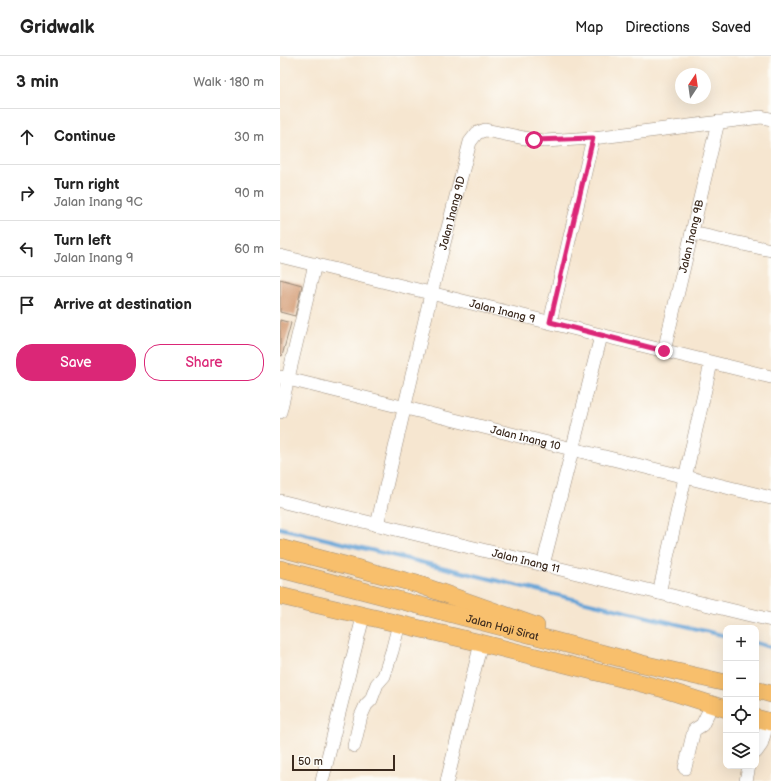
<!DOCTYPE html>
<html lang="en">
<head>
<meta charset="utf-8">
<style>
  body { margin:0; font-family:"Balsamiq Sans",sans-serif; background:#f2f2f2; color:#222 }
  .controls { position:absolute; right:12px; bottom:12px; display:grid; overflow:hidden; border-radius:8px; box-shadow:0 4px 16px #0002 }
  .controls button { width:36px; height:36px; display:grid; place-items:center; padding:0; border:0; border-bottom:1px solid #e0e0e0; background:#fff; color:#222; font:20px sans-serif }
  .compass { position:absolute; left:395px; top:12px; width:36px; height:36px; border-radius:50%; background:#fff; box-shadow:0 4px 16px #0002; rotate:13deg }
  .scale { position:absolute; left:12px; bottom:10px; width:103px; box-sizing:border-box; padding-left:4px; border:2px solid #3b2a1e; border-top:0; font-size:11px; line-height:14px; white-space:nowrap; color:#3b2a1e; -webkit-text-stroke:3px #fdfcf7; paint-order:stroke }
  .stop { position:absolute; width:12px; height:12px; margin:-9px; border:3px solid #db2777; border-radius:50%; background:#fff }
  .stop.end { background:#db2777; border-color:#fff; box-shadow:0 1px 4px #0008 }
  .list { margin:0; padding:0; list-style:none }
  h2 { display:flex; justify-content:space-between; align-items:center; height:52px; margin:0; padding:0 16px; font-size:17px }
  h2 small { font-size:13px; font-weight:400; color:#767676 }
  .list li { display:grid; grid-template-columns:26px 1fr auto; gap:12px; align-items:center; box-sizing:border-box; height:56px; padding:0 16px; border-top:1px solid #e0e0e0 }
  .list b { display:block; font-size:15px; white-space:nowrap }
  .list p { margin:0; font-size:13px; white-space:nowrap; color:#767676 }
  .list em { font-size:13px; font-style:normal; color:#767676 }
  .actions { display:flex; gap:8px; padding:12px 16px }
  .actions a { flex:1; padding:9px 0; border:1px solid #db2777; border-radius:16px; text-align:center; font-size:14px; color:#db2777 }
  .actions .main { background:#db2777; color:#fff }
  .icon { flex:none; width:22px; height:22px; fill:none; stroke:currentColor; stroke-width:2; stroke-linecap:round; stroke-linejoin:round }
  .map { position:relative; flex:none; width:491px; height:725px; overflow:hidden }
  header { display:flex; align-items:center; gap:24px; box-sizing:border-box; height:56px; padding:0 20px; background:#fff; border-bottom:1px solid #e0e0e0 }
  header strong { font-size:19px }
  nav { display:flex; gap:22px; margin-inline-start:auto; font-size:14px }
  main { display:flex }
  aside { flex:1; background:#fff }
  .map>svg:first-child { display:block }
</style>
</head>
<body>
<header>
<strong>Gridwalk</strong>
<nav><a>Map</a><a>Directions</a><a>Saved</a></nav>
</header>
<main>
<aside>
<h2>3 min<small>Walk · 180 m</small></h2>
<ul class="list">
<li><svg class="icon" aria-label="ahead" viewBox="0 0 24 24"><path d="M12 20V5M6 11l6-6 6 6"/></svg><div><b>Continue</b></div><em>30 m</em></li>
<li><svg class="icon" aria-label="right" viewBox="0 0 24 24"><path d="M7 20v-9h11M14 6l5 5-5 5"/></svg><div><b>Turn right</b><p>Jalan Inang 9C</p></div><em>90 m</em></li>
<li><svg class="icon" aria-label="left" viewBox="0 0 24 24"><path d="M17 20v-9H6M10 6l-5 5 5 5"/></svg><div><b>Turn left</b><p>Jalan Inang 9</p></div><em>60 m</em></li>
<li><svg class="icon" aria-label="arrive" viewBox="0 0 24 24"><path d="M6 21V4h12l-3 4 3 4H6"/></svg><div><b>Arrive at destination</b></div></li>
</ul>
<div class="actions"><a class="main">Save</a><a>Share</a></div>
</aside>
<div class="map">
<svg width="491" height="725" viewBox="0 0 491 725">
  <rect width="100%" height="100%" fill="#fdfcf7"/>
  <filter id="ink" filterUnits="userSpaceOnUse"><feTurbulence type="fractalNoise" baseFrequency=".025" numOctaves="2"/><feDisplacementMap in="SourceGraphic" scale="8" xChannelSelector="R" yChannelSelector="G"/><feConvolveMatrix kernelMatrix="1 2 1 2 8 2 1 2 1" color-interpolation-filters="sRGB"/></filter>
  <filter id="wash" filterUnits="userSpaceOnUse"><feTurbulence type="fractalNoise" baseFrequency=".012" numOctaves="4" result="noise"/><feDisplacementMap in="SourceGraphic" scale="16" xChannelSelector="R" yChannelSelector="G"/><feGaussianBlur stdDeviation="0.9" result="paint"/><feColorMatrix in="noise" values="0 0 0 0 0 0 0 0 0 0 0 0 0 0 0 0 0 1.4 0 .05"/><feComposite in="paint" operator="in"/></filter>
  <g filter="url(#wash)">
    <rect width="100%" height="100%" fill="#f6e6d0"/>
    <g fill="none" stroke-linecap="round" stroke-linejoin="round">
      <!-- stream -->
      <g stroke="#64a2d6" stroke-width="4">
        <polyline points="0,472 446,580"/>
        <polyline points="476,587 491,591"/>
      </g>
    </g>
    <g id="blocks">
      <!-- building -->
      <g fill="#d2976e">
        <polygon points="0,223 22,229 15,260 0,256"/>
        <polygon points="0,264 11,267 2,300 0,299"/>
      </g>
    </g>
  </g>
  <g filter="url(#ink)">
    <use href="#blocks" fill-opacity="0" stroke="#988877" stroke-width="1"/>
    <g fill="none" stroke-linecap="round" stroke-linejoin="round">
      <defs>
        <g id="minor">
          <polyline points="412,177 491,194"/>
          <path id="s1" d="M 0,200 L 491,321"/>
          <polyline points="270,266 313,82"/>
          <path id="s2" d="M 384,295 L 438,66"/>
          <path id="s3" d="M 0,321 L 491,442"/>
          <polyline points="0,356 35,208"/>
          <path id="s4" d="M 0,445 L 491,564"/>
          <path id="s5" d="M 97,469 L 151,238 L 190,86 L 197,77 L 205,74 L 254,84 L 265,85 L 313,82 L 481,61 L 491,63"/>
          <polyline points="263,509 321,280"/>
          <polyline points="379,537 431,307"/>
          <polyline points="74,690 81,660 86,649 91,644 97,628 104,620 112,595 119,568"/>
          <polyline points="476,696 481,689 488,665"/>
          <polyline points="405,712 414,674 422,669 432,649"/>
          <polyline points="42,725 83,561"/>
          <polyline points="167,725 201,587"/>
          <polyline points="466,725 469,710"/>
        </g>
        <g id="major">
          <polyline points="0,492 137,528 256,570"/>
          <path id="s6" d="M 0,513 L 363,608 L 446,627"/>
          <polyline points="0,540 201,587 380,632 446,653"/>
          <polyline points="476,634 491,638"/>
          <polyline points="476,662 491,666"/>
        </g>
      </defs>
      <!-- minor casing -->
      <use href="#minor" stroke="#988877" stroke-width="14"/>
      <!-- major casing -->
      <use href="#major" stroke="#988877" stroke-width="18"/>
      <!-- minor -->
      <use href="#minor" stroke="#fff" stroke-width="13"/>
      <!-- major -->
      <use href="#major" stroke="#f8bf6c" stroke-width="17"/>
    </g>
  </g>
  <g fill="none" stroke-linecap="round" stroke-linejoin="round" filter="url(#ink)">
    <!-- route -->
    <polyline stroke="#db2777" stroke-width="5" points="254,84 313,82 270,266 384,295"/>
  </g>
  <g text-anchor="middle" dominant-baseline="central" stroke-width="3" stroke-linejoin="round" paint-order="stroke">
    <!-- street labels -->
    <g font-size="11" fill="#3b2a1e" stroke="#fdfcf7">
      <text stroke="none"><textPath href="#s5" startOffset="321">Jalan Inang 9D</textPath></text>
      <text stroke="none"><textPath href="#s2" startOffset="118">Jalan Inang 9B</textPath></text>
      <text stroke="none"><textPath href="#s1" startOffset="229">Jalan Inang 9</textPath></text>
      <text stroke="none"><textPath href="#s3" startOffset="253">Jalan Inang 10</textPath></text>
      <text stroke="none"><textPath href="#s4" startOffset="253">Jalan Inang 11</textPath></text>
      <text stroke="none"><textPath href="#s6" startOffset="230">Jalan Haji Sirat</textPath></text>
    </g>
  </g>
</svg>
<div class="controls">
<button>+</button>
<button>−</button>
<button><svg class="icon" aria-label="locate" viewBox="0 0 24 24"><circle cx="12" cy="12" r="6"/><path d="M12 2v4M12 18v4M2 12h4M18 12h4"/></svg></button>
<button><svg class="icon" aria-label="layers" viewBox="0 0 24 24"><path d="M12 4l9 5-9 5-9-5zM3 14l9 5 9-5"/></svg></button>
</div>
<svg class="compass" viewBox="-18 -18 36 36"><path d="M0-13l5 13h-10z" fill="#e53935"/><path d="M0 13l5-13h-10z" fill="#767676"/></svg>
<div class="scale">50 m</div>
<div class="stop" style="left:254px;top:84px"></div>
<div class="stop end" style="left:384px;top:295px"></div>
</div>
</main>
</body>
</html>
